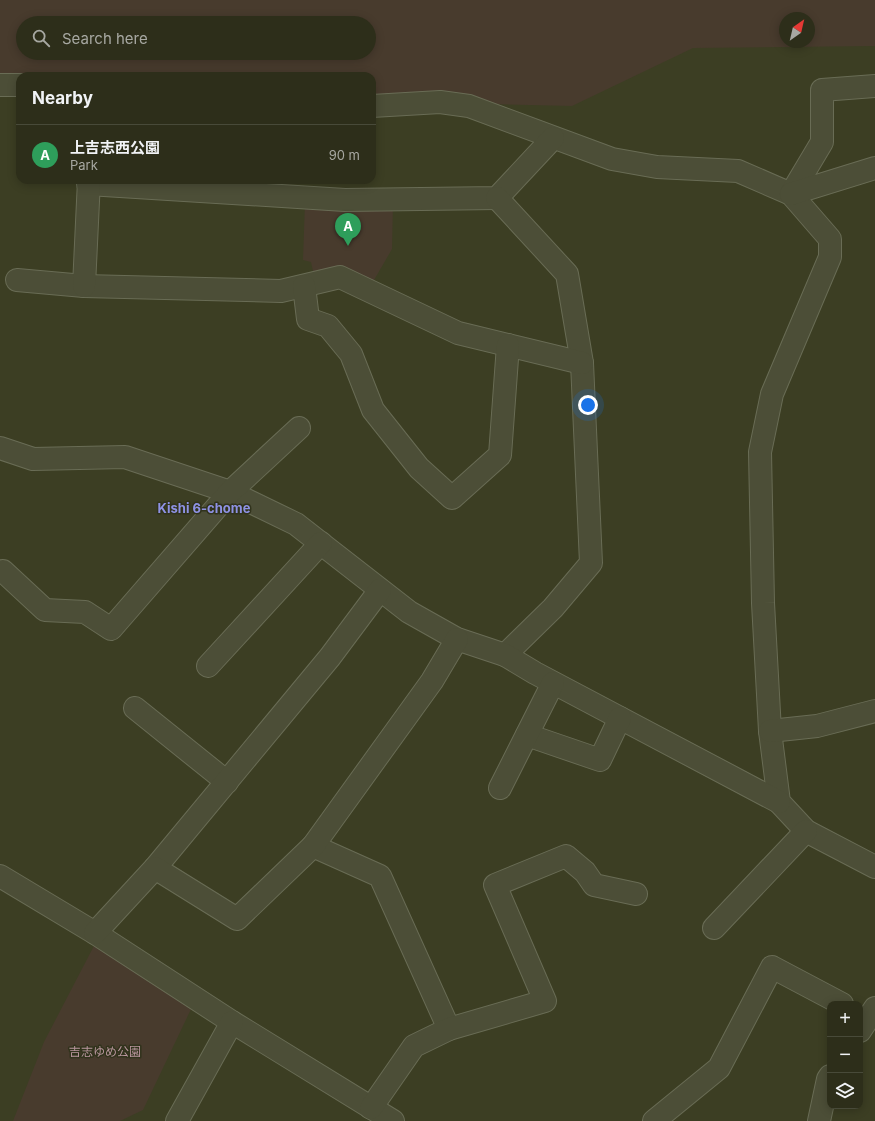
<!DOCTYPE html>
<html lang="en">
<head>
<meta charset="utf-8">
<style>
  body { margin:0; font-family:Inter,"Noto Sans JP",sans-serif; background:#393a27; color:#f1f3f6 }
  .controls { position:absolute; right:12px; bottom:12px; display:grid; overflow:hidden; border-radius:8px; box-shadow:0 2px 10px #0003 }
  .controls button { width:36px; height:36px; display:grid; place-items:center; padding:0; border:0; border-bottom:1px solid #484a39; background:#2d2e1a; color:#f1f3f6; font:20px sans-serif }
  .compass { position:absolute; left:779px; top:12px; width:36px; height:36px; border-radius:50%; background:#2d2e1a; box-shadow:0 2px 10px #0003; rotate:34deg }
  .you { position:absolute; left:588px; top:405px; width:14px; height:14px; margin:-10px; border:3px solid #fff; border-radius:50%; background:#1a73e8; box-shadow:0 0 0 6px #1a73e833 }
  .badge { display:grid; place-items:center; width:26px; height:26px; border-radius:50%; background:#ea580c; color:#fff; font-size:13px; font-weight:700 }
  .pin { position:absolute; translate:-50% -33px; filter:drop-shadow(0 1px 2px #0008) }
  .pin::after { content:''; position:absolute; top:21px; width:14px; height:12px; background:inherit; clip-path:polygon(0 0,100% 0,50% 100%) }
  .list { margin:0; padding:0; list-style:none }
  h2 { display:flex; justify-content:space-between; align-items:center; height:52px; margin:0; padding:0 16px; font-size:17px }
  h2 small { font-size:13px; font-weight:400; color:#a7a8a2 }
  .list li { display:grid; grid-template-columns:26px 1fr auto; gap:12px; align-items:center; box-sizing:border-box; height:60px; padding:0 16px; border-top:1px solid #484a39 }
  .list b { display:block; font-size:15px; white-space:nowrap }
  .list p { margin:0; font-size:13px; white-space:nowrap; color:#a7a8a2 }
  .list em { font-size:13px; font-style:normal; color:#a7a8a2 }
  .icon { flex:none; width:22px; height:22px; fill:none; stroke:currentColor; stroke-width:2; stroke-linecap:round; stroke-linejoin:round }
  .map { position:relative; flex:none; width:875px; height:1121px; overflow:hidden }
  .search { position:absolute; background:#2d2e1a; box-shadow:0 2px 10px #0003; left:16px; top:16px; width:360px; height:44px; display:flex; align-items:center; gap:10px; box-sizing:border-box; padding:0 14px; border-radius:22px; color:#a7a8a2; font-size:15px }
  .panel { position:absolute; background:#2d2e1a; box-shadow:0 2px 10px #0003; left:16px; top:72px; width:360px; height:112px; border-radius:12px }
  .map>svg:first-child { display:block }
</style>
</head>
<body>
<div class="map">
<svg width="875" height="1121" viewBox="0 0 875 1121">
  <rect width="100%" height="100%" fill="#3c3e23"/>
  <!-- green -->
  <g fill="#483b2d" fill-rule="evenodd">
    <path d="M 0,0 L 875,0 L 875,46 L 693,48 L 572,106 L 372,101 L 372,76 L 20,76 L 0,91 ZM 785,18 L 809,18 L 809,42 L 785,42 ZM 23,23 L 369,23 L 369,53 L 23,53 Z"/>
    <polygon points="305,202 393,204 392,249 370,287 315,280 311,262 303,260"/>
    <polygon points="96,942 192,1007 143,1110 120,1121 13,1121 44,1042"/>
  </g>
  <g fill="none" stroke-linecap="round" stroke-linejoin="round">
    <defs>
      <g id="minor">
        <polyline points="0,85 20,85"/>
        <polyline points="372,106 440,102 469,106 612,159 657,167 738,171 791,194 830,239 830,257 772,394 760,452 763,603 770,731 779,802 806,831 875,867"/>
        <polyline points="88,184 345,200 497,198 553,138"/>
        <polyline points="791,194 822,142 822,90 875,86"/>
        <polyline points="791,194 875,168"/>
        <polyline points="497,198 567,274 582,363 591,563 553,608 505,655"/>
        <polyline points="17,280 84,286 281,291 340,277 458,333 582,363"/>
        <polyline points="84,286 89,180"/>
        <polyline points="304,286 308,319 328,326 351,354 373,410 419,468 452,498 500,455 508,345"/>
        <polyline points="0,448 33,459 125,457 230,492 296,524 409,612 457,639 505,655 535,673 779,802"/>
        <polyline points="3,571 45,610 85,612 111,629 230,492 299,428"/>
        <polyline points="208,666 321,543"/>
        <polyline points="135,708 227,782"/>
        <polyline points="770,731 817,726 875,711"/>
        <polyline points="527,735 600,760 620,718"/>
        <polyline points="500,788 553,683"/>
        <polyline points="313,846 380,876 449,1029"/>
        <polyline points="155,868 330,657 380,590"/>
        <polyline points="0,876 95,933 232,1022 393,1121"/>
        <polyline points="714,928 806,831"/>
        <polyline points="95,933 155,868 237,919 313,846 432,681 457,639"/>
        <polyline points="860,1031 875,1008"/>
        <polyline points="371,1108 414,1046 449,1029 545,1001 495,885 566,856 585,872 594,885 636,894"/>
        <polyline points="177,1121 232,1022"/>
        <polyline points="654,1121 719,1068 772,967 842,1004"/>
        <polyline points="819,1121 828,1079 830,1076"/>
      </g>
    </defs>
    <!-- minor casing -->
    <use href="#minor" stroke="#696c55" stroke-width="24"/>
    <!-- minor -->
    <use href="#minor" stroke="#4c4e37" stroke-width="22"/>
  </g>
  <g text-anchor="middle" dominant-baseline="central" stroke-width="3" stroke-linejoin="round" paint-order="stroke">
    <!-- park labels -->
    <g font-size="12" fill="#ba969e" stroke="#31331c">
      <text x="105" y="1051">吉志ゆめ公園</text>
    </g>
    <!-- neighbourhood labels -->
    <g font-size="13" font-weight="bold" fill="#8e92e4" stroke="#31331c">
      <text x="204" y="508">Kishi 6-chome</text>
    </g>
  </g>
</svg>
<div class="controls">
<button>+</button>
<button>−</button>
<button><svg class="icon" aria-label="layers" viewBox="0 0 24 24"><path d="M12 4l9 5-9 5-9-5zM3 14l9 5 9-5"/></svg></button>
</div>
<svg class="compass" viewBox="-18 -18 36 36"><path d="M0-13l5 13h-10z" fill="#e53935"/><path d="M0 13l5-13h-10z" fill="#a7a8a2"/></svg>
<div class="you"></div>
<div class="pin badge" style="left:348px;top:246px;background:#2e9e5b">A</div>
<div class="search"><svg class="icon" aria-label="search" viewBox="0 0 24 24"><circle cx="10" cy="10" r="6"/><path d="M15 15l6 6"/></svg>Search here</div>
<section class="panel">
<h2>Nearby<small></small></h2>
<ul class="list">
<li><span class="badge" style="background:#2e9e5b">A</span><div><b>上吉志西公園</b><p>Park</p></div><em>90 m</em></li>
</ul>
</section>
</div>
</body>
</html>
